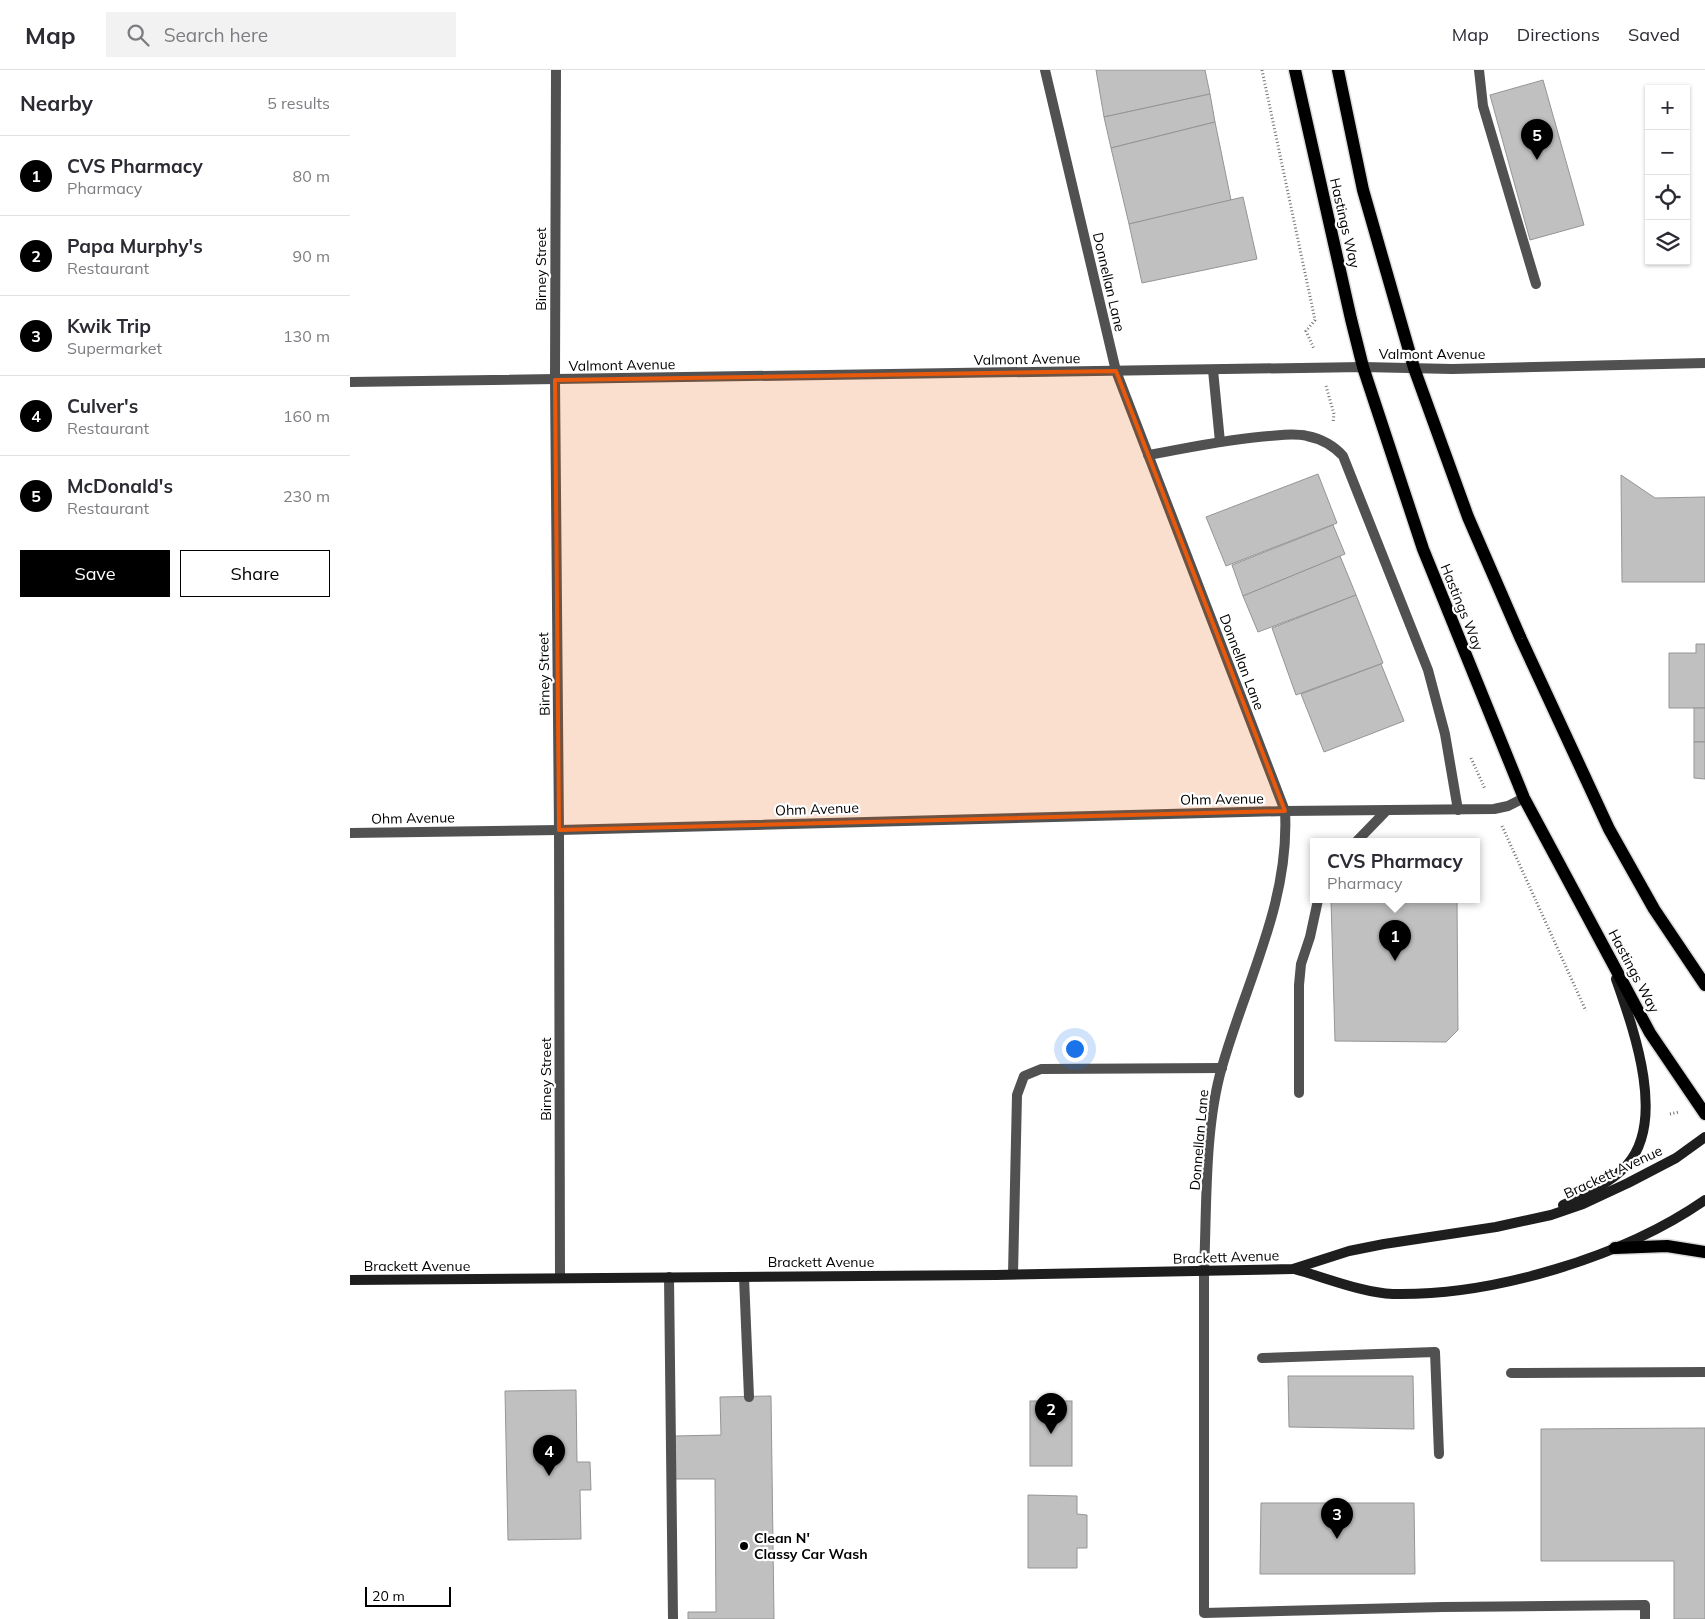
<!DOCTYPE html>
<html lang="en">
<head>
<meta charset="utf-8">
<style>
  body { margin:0; font-family:Mulish,sans-serif; background:#f2f2f3; color:#2b2b33 }
  .controls { position:absolute; right:15px; top:15px; display:grid; overflow:hidden; border-radius:0px; box-shadow:0 1px 4px #0004 }
  .controls button { width:45px; height:45px; display:grid; place-items:center; padding:0; border:0; border-bottom:1px solid #e1e1e2; background:#fff; color:#2b2b33; font:25px sans-serif }
  .scale { position:absolute; left:15px; bottom:12px; width:86px; box-sizing:border-box; padding-left:5px; border:2px solid #000; border-top:0; font-size:14px; line-height:18px; white-space:nowrap; color:#000; -webkit-text-stroke:4px #fff; paint-order:stroke }
  .you { position:absolute; left:724px; top:978px; width:18px; height:18px; margin:-12px; border:4px solid #fff; border-radius:50%; background:#1a73e8; box-shadow:0 0 0 8px #1a73e833 }
  .badge { display:grid; place-items:center; width:32px; height:32px; border-radius:50%; background:#000; color:#fff; font-size:16px; font-weight:700 }
  .pin { position:absolute; translate:-50% -41px; filter:drop-shadow(0 1px 2px #0008) }
  .pin::after { content:''; position:absolute; top:26px; width:18px; height:15px; background:inherit; clip-path:polygon(0 0,100% 0,50% 100%) }
  .popup { position:absolute; left:960px; top:768px; width:170px; height:65px; box-sizing:border-box; display:grid; place-content:center; border-radius:0px; background:#fff; filter:drop-shadow(0 1px 4px #0005); font-size:16px; white-space:nowrap; color:#7c7c81 }
  .popup b { font-size:19px; color:#2b2b33 }
  .popup::after { content:''; position:absolute; left:50%; top:100%; margin-left:-10px; border:10px solid transparent; border-top-color:#fff }
  .list { margin:0; padding:0; list-style:none }
  h2 { display:flex; justify-content:space-between; align-items:center; height:65px; margin:0; padding:0 20px; font-size:21px }
  h2 small { font-size:16px; font-weight:400; color:#7c7c81 }
  .list li { display:grid; grid-template-columns:32px 1fr auto; gap:15px; align-items:center; box-sizing:border-box; height:80px; padding:0 20px; border-top:1px solid #e1e1e2 }
  .list b { display:block; font-size:19px; white-space:nowrap }
  .list p { margin:0; font-size:16px; white-space:nowrap; color:#7c7c81 }
  .list em { font-size:16px; font-style:normal; color:#7c7c81 }
  .actions { display:flex; gap:10px; padding:15px 20px }
  .actions a { flex:1; padding:11px 0; border:1px solid #000; border-radius:0px; text-align:center; font-size:18px; color:#000 }
  .actions .main { background:#000; color:#fff }
  .icon { flex:none; width:28px; height:28px; fill:none; stroke:currentColor; stroke-width:2; stroke-linecap:round; stroke-linejoin:round }
  .map { position:relative; flex:none; width:1355px; height:1549px; overflow:hidden }
  header { display:flex; align-items:center; gap:30px; box-sizing:border-box; height:70px; padding:0 25px; background:#fff; border-bottom:1px solid #e1e1e2 }
  header strong { font-size:24px }
  nav { display:flex; gap:28px; margin-inline-start:auto; font-size:18px }
  .search { width:350px; height:45px; background:#f2f2f3; display:flex; align-items:center; gap:12px; box-sizing:border-box; padding:0 18px; border-radius:0px; color:#7c7c81; font-size:19px }
  main { display:flex }
  aside { flex:1; background:#fff }
  .map>svg:first-child { display:block }
</style>
</head>
<body>
<header>
<strong>Map</strong>
<div class="search"><svg class="icon" aria-label="search" viewBox="0 0 24 24"><circle cx="10" cy="10" r="6"/><path d="M15 15l6 6"/></svg>Search here</div>
<nav><a>Map</a><a>Directions</a><a>Saved</a></nav>
</header>
<main>
<aside>
<h2>Nearby<small>5 results</small></h2>
<ul class="list">
<li><span class="badge">1</span><div><b>CVS Pharmacy</b><p>Pharmacy</p></div><em>80 m</em></li>
<li><span class="badge">2</span><div><b>Papa Murphy's</b><p>Restaurant</p></div><em>90 m</em></li>
<li><span class="badge">3</span><div><b>Kwik Trip</b><p>Supermarket</p></div><em>130 m</em></li>
<li><span class="badge">4</span><div><b>Culver's</b><p>Restaurant</p></div><em>160 m</em></li>
<li><span class="badge">5</span><div><b>McDonald's</b><p>Restaurant</p></div><em>230 m</em></li>
</ul>
<div class="actions"><a class="main">Save</a><a>Share</a></div>
</aside>
<div class="map">
<svg width="1355" height="1549" viewBox="0 0 1355 1549">
  <rect width="100%" height="100%" fill="#fff"/>
  <!-- building -->
  <g fill="#c0c0c0" stroke="#959595">
    <polygon points="746,0 855,0 860,24 754,47"/>
    <polygon points="1193,10 1234,155 1180,170 1140,25"/>
    <polygon points="860,24 865,52 761,78 754,47"/>
    <polygon points="865,52 881,130 779,154 761,78"/>
    <polygon points="893,127 907,189 792,213 779,154"/>
    <polygon points="968,404 987,453 876,496 856,447"/>
    <polygon points="1271,405 1305,428 1355,427 1355,512 1272,512"/>
    <polygon points="983,455 995,484 893,526 882,495"/>
    <polygon points="990,486 1006,525 908,562 893,526"/>
    <polygon points="1006,525 1033,593 946,625 922,558"/>
    <polygon points="1346,574 1355,574 1355,638 1319,638 1319,583 1346,583"/>
    <polygon points="1031,594 1054,651 974,682 951,624"/>
    <rect x="1344" y="638" width="11" height="34"/>
    <polygon points="1344,672 1355,672 1355,709 1344,708"/>
    <polygon points="981,830 1107,830 1108,960 1096,972 985,971"/>
    <polygon points="938,1306 1063,1306 1064,1359 939,1357"/>
    <polygon points="226,1320 227,1392 240,1392 241,1420 230,1420 231,1469 158,1470 155,1321"/>
    <polygon points="421,1326 424,1549 338,1549 338,1542 366,1542 365,1409 325,1409 325,1366 371,1365 370,1327"/>
    <rect x="680" y="1331" width="42" height="65"/>
    <polygon points="1355,1358 1355,1549 1324,1549 1324,1491 1191,1491 1191,1359"/>
    <polygon points="678,1425 727,1426 727,1444 737,1445 737,1478 727,1478 727,1498 678,1498"/>
    <polygon points="911,1433 1064,1433 1065,1504 910,1504"/>
  </g>
  <g fill="none" stroke-linecap="round" stroke-linejoin="round">
    <defs>
      <g id="primary">
        <polyline points="945,0 1001,249 1013,297 1073,479 1174,728 1300,963 1355,1044"/>
        <polyline points="988,0 1013,120 1064,298 1118,447 1171,569 1259,759 1304,839 1355,915"/>
        <polyline points="1265,1178 1317,1176 1355,1182"/>
      </g>
    </defs>
    <!-- primary casing -->
    <use href="#primary" stroke="#dbdbdb" stroke-width="15"/>
    <!-- path -->
    <g stroke="#737373" stroke-width="3" stroke-dasharray="1 2.5" stroke-linecap="butt">
      <polyline points="912,0 965,250 956,261 964,279"/>
      <polyline points="976,316 984,344 983,353"/>
      <polyline points="1121,688 1135,719"/>
      <polyline points="1152,756 1236,941"/>
      <polyline points="1320,1044 1329,1042"/>
    </g>
    <!-- lane -->
    <g stroke="#515151" stroke-width="10">
      <polyline points="1129,0 1133,36 1186,214"/>
      <polyline points="863,300 870,372"/>
      <path d="M 798,385 C 838,378 878,369 919,366 C 932,365 945,363 957,366 C 972,369 983,375 993,386 L 1078,600 L 1095,664 L 1108,740"/>
      <polyline points="935,741 1144,739 1158,736 1174,728"/>
      <polyline points="1006,772 1037,740"/>
      <polyline points="949,1023 949,915 951,894 960,867 968,830"/>
      <polyline points="854,1201 854,1543 1093,1537 1295,1535 1295,1549"/>
      <polyline points="663,1204 667,1025 674,1006 691,999 872,998"/>
      <polyline points="319,1207 323,1549"/>
      <polyline points="394,1207 399,1327"/>
      <polyline points="912,1288 1085,1282 1089,1384"/>
      <polyline points="1161,1303 1355,1302"/>
    </g>
    <!-- street -->
    <g stroke="#515151" stroke-width="10">
      <polyline points="206,0 205,310 209,760 210,1208"/>
      <path d="M 695,0 L 766,301 L 935,741 C 940,832 896,912 872,997 C 854,1059 857,1137 854,1201"/>
      <polyline points="0,312 1013,297 1102,299 1355,293"/>
      <polyline points="0,763 209,760 935,741"/>
    </g>
    <!-- secondary -->
    <g stroke="#1e1e1e" stroke-width="10">
      <path d="M 1213,1135 C 1235,1125 1260,1113 1277,1095 C 1317,1050 1283,958 1266,909"/>
      <path d="M 944,1199 C 974,1207 1013,1223 1043,1224 C 1143,1226 1273,1187 1355,1130"/>
      <polyline points="0,1210 646,1205 943,1199 999,1181 1034,1174 1146,1157 1201,1145 1233,1134 1278,1113 1326,1088 1355,1067"/>
    </g>
    <!-- primary -->
    <use href="#primary" stroke="#000" stroke-width="12"/>
  </g>
  <!-- marked area -->
  <path fill="#e8590c" fill-opacity="0.2" stroke="#e8590c" stroke-width="4" stroke-linejoin="round" d="M 766,301 L 935,741 L 209,760 L 205,310 Z"/>
  <!-- markers -->
  <circle fill="#000" stroke="#fff" stroke-width="2" cx="394" cy="1476" r="5"/>
  <g text-anchor="middle" dominant-baseline="central" stroke-width="4.5" stroke-linejoin="round" paint-order="stroke">
    <!-- street labels -->
    <g font-size="14" fill="#000" stroke="#fff">
      <text transform="translate(995 153) rotate(77)">Hastings Way</text>
      <text transform="translate(191 199) rotate(-90)">Birney Street</text>
      <text transform="translate(759 212) rotate(77)">Donnellan Lane</text>
      <text x="1082" y="284">Valmont Avenue</text>
      <text transform="translate(677 289) rotate(-1)">Valmont Avenue</text>
      <text transform="translate(272 295) rotate(-1)">Valmont Avenue</text>
      <text transform="translate(1112 537) rotate(68)">Hastings Way</text>
      <text transform="translate(892 592) rotate(69)">Donnellan Lane</text>
      <text transform="translate(194 604) rotate(-91)">Birney Street</text>
      <text transform="translate(872 729) rotate(-1)">Ohm Avenue</text>
      <text transform="translate(467 739) rotate(-2)">Ohm Avenue</text>
      <text transform="translate(63 748) rotate(-1)">Ohm Avenue</text>
      <text transform="translate(1284 901) rotate(62)">Hastings Way</text>
      <text transform="translate(196 1009) rotate(-90)">Birney Street</text>
      <text transform="translate(849 1070) rotate(-85)">Donnellan Lane</text>
      <text transform="translate(1263 1102) rotate(-25)">Brackett Avenue</text>
      <text transform="translate(876 1187) rotate(-2)">Brackett Avenue</text>
      <text x="471" y="1192">Brackett Avenue</text>
      <text x="67" y="1196">Brackett Avenue</text>
    </g>
    <!-- poi labels -->
    <g font-size="14" font-weight="bold" fill="#000" stroke="#fff" text-anchor="start">
      <text x="404" y="1468">Clean N'<tspan x="404" dy="16">Classy Car Wash</tspan></text>
    </g>
  </g>
</svg>
<div class="controls">
<button>+</button>
<button>−</button>
<button><svg class="icon" aria-label="locate" viewBox="0 0 24 24"><circle cx="12" cy="12" r="6"/><path d="M12 2v4M12 18v4M2 12h4M18 12h4"/></svg></button>
<button><svg class="icon" aria-label="layers" viewBox="0 0 24 24"><path d="M12 4l9 5-9 5-9-5zM3 14l9 5 9-5"/></svg></button>
</div>
<div class="scale">20 m</div>
<div class="you"></div>
<div class="pin badge" style="left:1045px;top:891px">1</div>
<div class="popup"><b>CVS Pharmacy</b>Pharmacy</div>
<div class="pin badge" style="left:701px;top:1364px">2</div>
<div class="pin badge" style="left:987px;top:1469px">3</div>
<div class="pin badge" style="left:199px;top:1406px">4</div>
<div class="pin badge" style="left:1187px;top:90px">5</div>
</div>
</main>
</body>
</html>
